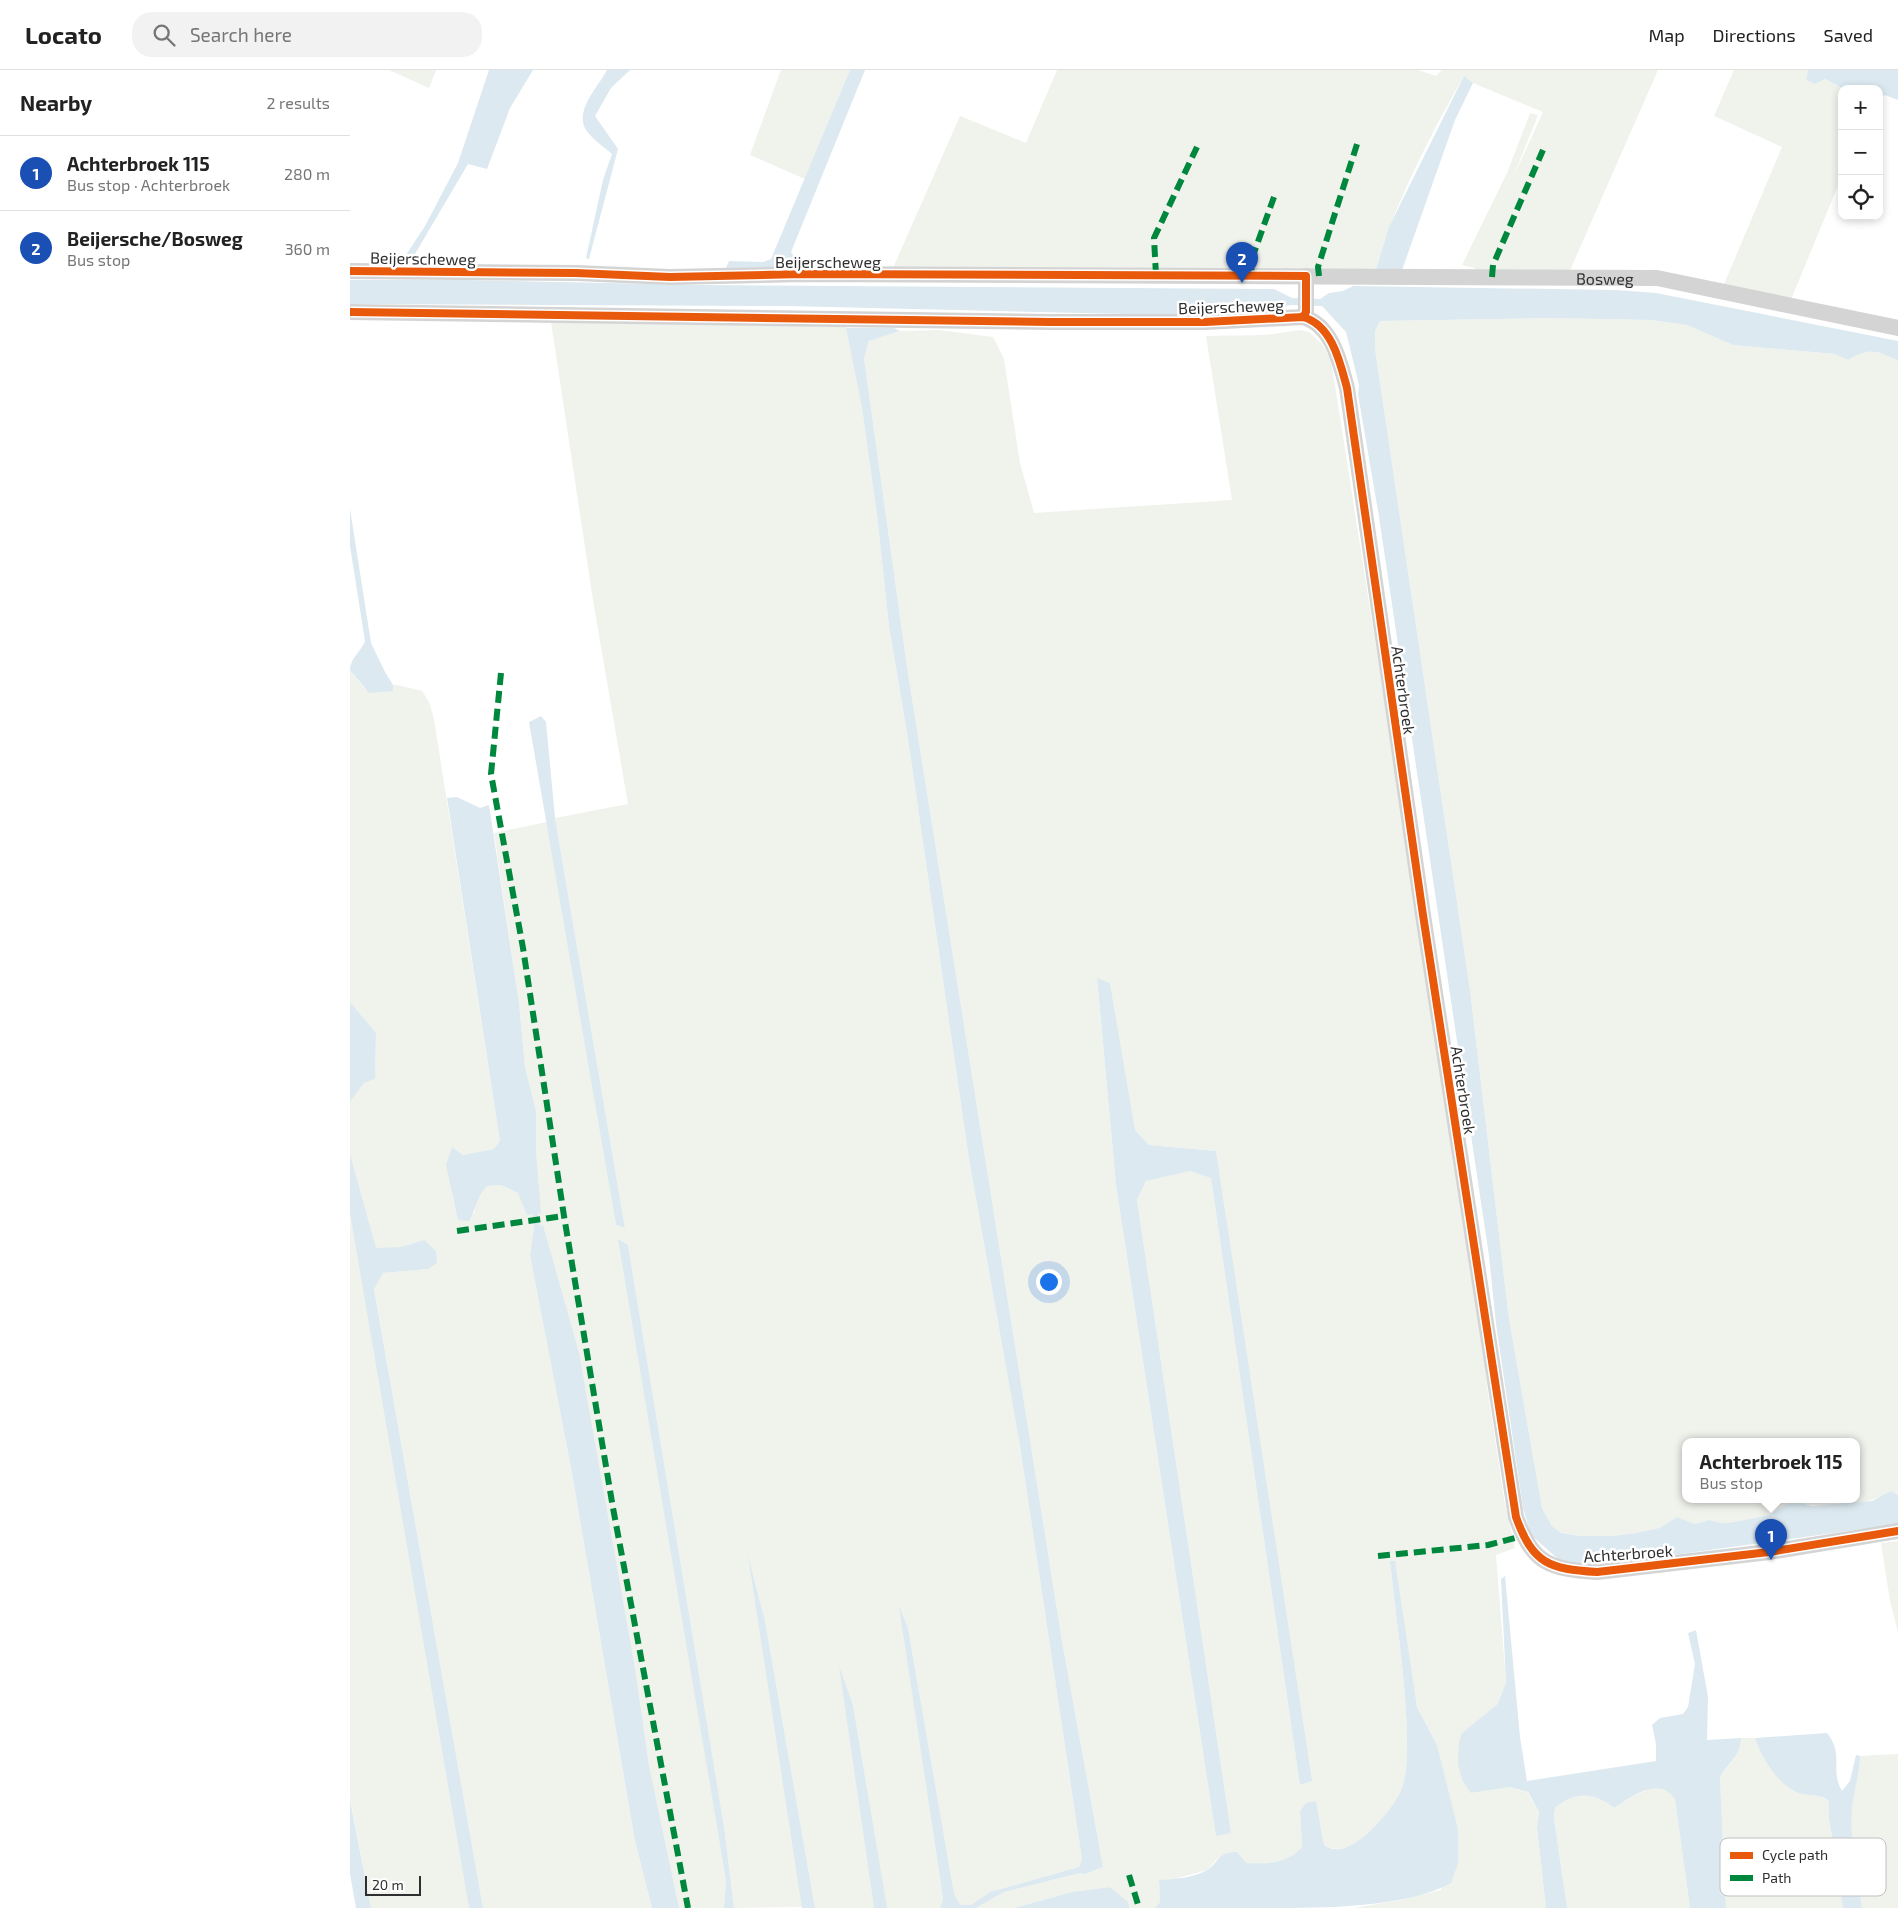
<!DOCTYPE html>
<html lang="en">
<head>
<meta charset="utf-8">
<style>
  body { margin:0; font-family:"Exo 2",sans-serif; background:#f2f2f2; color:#222 }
  .controls { position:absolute; right:15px; top:15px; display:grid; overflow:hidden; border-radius:10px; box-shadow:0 2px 8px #0003 }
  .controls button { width:45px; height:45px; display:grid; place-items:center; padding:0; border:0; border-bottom:1px solid #e0e0e0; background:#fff; color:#222; font:25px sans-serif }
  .scale { position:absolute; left:15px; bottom:12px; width:56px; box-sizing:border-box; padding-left:5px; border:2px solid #2f2f2f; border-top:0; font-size:14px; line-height:18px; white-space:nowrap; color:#2f2f2f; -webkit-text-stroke:4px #fff; paint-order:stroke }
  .you { position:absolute; left:698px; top:1211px; width:18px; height:18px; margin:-12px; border:4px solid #fff; border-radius:50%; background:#1a73e8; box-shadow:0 0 0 8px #1a73e833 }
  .badge { display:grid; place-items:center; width:32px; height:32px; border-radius:50%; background:#787878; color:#fff; font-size:16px; font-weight:700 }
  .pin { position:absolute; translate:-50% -41px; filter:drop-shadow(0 1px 2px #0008) }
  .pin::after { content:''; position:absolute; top:26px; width:18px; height:15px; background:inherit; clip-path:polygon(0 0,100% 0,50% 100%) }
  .popup { position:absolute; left:1332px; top:1368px; width:178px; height:65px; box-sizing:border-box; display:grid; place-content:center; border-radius:10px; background:#fff; filter:drop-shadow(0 1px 4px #0005); font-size:16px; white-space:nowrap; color:#767676 }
  .popup b { font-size:19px; color:#222 }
  .popup::after { content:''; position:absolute; left:50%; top:100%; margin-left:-10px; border:10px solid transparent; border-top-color:#fff }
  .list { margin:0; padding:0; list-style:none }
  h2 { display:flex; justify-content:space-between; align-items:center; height:65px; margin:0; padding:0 20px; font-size:21px }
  h2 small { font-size:16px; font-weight:400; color:#767676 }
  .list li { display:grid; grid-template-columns:32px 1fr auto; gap:15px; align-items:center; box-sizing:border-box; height:75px; padding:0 20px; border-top:1px solid #e0e0e0 }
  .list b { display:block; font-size:19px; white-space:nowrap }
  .list p { margin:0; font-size:16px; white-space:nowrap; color:#767676 }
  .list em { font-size:16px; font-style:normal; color:#767676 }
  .icon { flex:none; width:28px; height:28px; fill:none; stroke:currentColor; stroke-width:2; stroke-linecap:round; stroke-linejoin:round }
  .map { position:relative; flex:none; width:1548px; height:1838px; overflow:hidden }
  header { display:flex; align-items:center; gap:30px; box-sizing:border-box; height:70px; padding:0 25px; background:#fff; border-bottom:1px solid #e0e0e0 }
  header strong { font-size:24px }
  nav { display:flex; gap:28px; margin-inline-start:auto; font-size:18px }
  .search { width:350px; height:45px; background:#f2f2f2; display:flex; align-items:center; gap:12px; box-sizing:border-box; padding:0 18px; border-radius:20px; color:#767676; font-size:19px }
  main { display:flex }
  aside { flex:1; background:#fff }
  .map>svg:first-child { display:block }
</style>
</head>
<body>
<header>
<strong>Locato</strong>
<div class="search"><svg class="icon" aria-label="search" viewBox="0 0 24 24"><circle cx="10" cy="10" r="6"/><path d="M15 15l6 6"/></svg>Search here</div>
<nav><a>Map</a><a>Directions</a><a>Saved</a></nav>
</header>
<main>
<aside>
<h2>Nearby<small>2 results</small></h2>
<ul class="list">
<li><span class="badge" style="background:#1a4fb4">1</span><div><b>Achterbroek 115</b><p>Bus stop · Achterbroek</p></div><em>280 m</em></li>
<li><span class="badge" style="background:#1a4fb4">2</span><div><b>Beijersche/Bosweg</b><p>Bus stop</p></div><em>360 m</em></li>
</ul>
</aside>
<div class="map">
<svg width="1548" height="1838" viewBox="0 0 1548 1838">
  <rect width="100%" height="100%" fill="#fff"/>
  <!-- green -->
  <g fill="#f0f2ec" fill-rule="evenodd">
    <polygon points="39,0 86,0 79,18"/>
    <polygon points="431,0 500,0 455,109 400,85"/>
    <path d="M 707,0 L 1068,0 L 1086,6 L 1092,0 L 1308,0 L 1218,205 L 1123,204 L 1125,198 L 1112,195 L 1157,103 L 1180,43 L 1188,45 L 1162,110 L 1193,42 L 1123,13 L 1114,6 C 1081,63 1042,139 1025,202 L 543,198 L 610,46 L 676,73 Z"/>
    <polygon points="1384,0 1458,0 1456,10 1465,14 1475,9 1494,19 1492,19 1492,106 1440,232 1372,219 1432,77 1364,46"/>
    <path d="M 1198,248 L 1301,250 L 1337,255 L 1383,275 L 1485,284 L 1498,290 C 1518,278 1527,280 1548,291 L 1548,1425 L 1541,1421 C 1523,1435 1462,1442 1443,1429 L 1506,1429 L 1506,1371 L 1336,1371 L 1336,1429 L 1439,1429 L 1434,1436 L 1418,1445 L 1385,1452 L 1372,1453 L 1359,1450 L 1345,1454 L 1327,1447 L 1309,1458 L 1286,1463 L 1263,1466 L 1230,1466 L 1211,1463 L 1202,1456 L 1192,1438 L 1159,1249 L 1120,920 L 1025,279 L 1025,261 L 1030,251 Z"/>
    <polygon points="201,252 496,257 512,338 527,445 539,556 558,669 619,1089 670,1376 732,1789 729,1797 640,1822 621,1835 610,1835 604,1825 558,1558 550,1539 593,1828 590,1838 537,1838 536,1835 503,1635 490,1600 524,1838 465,1838 415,1551 399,1492 453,1837 384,1838 374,1756 278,1175 269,1170 376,1811 374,1838 329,1838 299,1695 286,1604 260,1465 209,1214 193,1155 184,1156 180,1185 222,1403 285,1771 302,1838 133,1838 24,1218 33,1203 78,1199 74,1170 51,1177 26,1179 0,1084 0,1032 14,1013 25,1009 26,963 0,932 0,600 15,619 43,621 43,615 47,615 72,621 79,632 84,649 150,1071 144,1079 113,1085 102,1077 101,1117 104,1134 124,1144 128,1125 137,1116 151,1115 168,1123 186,1082 186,1041 175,997 169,933 144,763 197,752 266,1155 275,1158 205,748 278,734 243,530"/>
    <path d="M 589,260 L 643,267 L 654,289 L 670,393 L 684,443 L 882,430 L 856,266 L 916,265 L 950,260 L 959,262 L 972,274 L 981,290 L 1130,1240 L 1137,1316 L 1154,1429 L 1165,1478 L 1146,1485 L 1156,1612 L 1149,1634 L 1112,1663 L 1121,1723 L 1160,1717 L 1177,1722 L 1189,1742 L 1187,1758 L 1196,1838 L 1004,1838 L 1051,1830 L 1091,1820 L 1108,1759 L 1087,1675 L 1067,1637 L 1040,1492 C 1046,1548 1055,1605 1057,1662 C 1057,1680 1058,1701 1052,1718 C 1046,1734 1025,1758 1012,1768 C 1000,1777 988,1783 974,1775 L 966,1731 L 950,1741 L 952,1777 C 937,1795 917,1794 895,1793 L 887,1782 L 867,1789 L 857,1800 L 824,1809 L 809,1810 L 810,1832 L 805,1838 L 780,1838 L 778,1832 L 760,1817 L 722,1822 L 664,1838 L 626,1838 L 654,1822 L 730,1803 L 735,1804 L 753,1797 L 712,1571 L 557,597 L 514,288 L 519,271 L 550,261 ZM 747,909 L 760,914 L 785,1060 L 799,1075 L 866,1081 L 961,1711 L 950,1715 L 861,1107 L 840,1101 L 796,1111 L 787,1130 L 881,1763 L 866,1765 L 766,1115 Z"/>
    <polygon points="0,1143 15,1220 119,1838 21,1838 0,1728"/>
    <polygon points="1548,1471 1548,1562 1540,1531 1531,1473"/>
    <path d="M 1391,1668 L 1405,1668 C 1411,1687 1432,1717 1452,1724 C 1462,1726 1470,1724 1479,1731 L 1479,1748 L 1493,1838 L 1376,1838 L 1370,1708 C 1378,1693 1391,1687 1391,1668 Z"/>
    <path d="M 1548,1684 L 1548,1838 L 1512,1838 C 1507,1806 1500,1773 1502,1740 C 1503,1722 1510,1705 1510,1686 Z"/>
    <path d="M 1303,1717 C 1314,1717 1319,1720 1325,1728 L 1340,1838 L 1217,1838 L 1204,1748 L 1205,1738 C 1225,1721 1244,1722 1264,1738 L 1284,1726 Z"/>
  </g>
  <!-- water -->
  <g fill="#dce9f0">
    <polygon points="139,0 183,0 160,38 137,99 118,94 62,189 54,188 75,156 108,93"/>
    <path d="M 257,0 L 280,0 L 261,18 L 245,46 L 268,79 L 239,189 L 236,188 L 253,110 L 262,84 C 254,77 242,69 236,60 C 224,40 249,16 257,0 Z"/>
    <polygon points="500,0 515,0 441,182 445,188 467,194 469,197 376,198 379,191 413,192 421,189"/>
    <polygon points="1458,0 1548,0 1548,30 1535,25 1529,28 1529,19 1494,19 1475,9 1465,14 1456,10"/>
    <polygon points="1114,6 1123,13 1105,50 1051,203 1025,202 1039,157"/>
    <path d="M 0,210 L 109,210 L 353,215 L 924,219 L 942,228 L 970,229 L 979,223 L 993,221 L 1003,216 L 1266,220 L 1306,223 L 1548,271 L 1548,291 C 1527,280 1518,278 1498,290 L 1485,284 L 1383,275 L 1337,255 L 1301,250 L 1198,248 L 1030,251 L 1025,261 L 1025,279 L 1120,920 L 1159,1249 L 1192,1438 L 1202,1456 L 1211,1463 L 1230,1466 L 1263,1466 L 1286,1463 L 1309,1458 L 1327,1447 L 1345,1454 L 1359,1450 L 1372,1453 L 1385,1452 L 1418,1445 L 1434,1436 L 1439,1429 L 1462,1436 L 1522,1431 L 1541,1421 L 1548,1425 L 1548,1454 L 1281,1491 L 1225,1493 L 1208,1489 L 1181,1465 L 1173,1438 L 1146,1254 L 1139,1186 L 1029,447 L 1008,324 L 1009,315 L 996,262 L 972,236 L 942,235 L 861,246 L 437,236 L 0,234 Z"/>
    <polygon points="496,258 544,258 550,261 519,271 514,288 557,597 712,1571 753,1797 735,1804 730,1803 654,1822 626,1838 590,1838 593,1828 549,1536 558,1558 604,1824 610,1835 621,1835 640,1822 729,1797 732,1789 670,1376 619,1089 558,669 539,556 527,445 512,338"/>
    <path d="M 0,439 L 21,573 L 35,602 L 43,615 L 43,621 L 19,623 L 0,600 C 0,588 11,582 15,571 L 0,476 Z"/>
    <polygon points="191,646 196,652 205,748 275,1158 266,1155 179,652"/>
    <path d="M 107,727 L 130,738 L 139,735 L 169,933 L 175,997 L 186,1041 L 186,1082 L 191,1143 L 177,1145 L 168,1123 L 151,1115 L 137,1116 C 126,1127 127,1138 119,1151 L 108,1150 L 96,1095 L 102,1077 L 113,1085 L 144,1079 L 150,1071 L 97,728 Z"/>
    <polygon points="747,908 760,913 785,1060 799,1075 866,1081 962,1711 950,1715 861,1108 840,1101 796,1111 787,1130 881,1763 866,1766 766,1115"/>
    <polygon points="0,932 26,963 25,1009 14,1013 0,1032"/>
    <polygon points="0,1084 26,1178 51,1177 74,1170 86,1181 87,1193 78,1199 33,1203 24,1219 133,1838 119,1838 0,1143"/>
    <polygon points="193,1155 229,1283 286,1604 299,1695 329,1838 302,1838 285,1771 222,1403 180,1185 184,1156"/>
    <polygon points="268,1169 278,1175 374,1756 384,1838 374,1838 376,1811"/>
    <polygon points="398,1486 415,1551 465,1838 452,1838"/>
    <path d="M 1040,1491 L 1045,1491 L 1067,1637 L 1087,1675 L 1108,1759 L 1108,1793 L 1101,1813 C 1057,1838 971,1838 919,1838 C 881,1838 843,1838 805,1838 L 810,1832 L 809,1810 C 823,1809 844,1808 857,1800 C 869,1792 868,1782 887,1782 L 896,1793 C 917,1794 937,1794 952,1777 L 950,1741 L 956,1733 L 966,1731 L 974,1775 C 987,1784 1000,1777 1012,1768 C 1025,1758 1046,1734 1052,1718 C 1058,1701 1057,1680 1057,1662 C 1055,1605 1046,1548 1040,1491 Z"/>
    <path d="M 1155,1506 L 1170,1667 L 1177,1711 L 1306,1691 L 1306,1674 L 1302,1655 L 1310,1648 L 1333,1644 L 1338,1637 L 1345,1594 L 1338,1563 L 1346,1560 L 1358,1627 L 1357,1670 L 1391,1668 C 1391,1687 1377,1693 1370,1708 L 1376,1838 L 1340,1838 L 1325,1729 C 1309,1705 1282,1727 1264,1738 C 1244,1722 1225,1721 1205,1738 L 1204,1748 L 1217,1838 L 1196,1838 L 1187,1758 L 1189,1742 L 1178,1722 L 1160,1717 L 1121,1723 L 1112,1710 L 1108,1694 L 1109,1672 L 1112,1663 L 1148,1634 L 1156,1612 L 1151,1509 Z"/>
    <polygon points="489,1596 503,1635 537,1838 524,1838"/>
    <path d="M 1477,1663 C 1495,1686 1479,1698 1492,1721 L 1500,1711 L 1506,1685 L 1510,1686 C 1510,1705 1503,1722 1502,1740 C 1500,1773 1507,1806 1512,1838 L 1493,1838 L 1479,1748 L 1479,1731 C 1471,1724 1462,1726 1452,1724 C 1430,1718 1412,1689 1405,1668 Z"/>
    <polygon points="0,1728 1,1735 21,1838 6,1838 0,1804"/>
    <polygon points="760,1817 778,1832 780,1838 664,1838 722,1822"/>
  </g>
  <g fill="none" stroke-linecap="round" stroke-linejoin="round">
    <!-- stream -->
    <polyline stroke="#dce9f0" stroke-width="5.5" points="185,1143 187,1155"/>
    <!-- minor -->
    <g stroke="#d4d4d4" stroke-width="16">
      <path id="s1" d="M 0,201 L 226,203 L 320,207 L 453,204 L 1307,208 L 1548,258"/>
      <path d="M 0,242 L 701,252 L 855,252 L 953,247 C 982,255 990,292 997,318 L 1073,845 L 1166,1447 C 1183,1494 1199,1499 1247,1502 L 1419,1482 L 1548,1461"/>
      <polyline points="953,247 956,242 956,206"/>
    </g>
    <!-- quiet -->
    <g stroke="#00873e" stroke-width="6" stroke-dasharray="12 6" stroke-linecap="butt">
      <polyline points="806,205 804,168 847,77"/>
      <polyline points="903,206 900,194 924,127"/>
      <polyline points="969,206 968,197 1008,71"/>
      <polyline points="1142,207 1143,195 1193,80"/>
      <polyline points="151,603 141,704 173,878 214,1146 263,1438 338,1838"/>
      <polyline points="107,1161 214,1146"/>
      <polyline points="1028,1486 1138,1475 1173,1466"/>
      <polyline points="779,1805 789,1838"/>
    </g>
    <defs>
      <g id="cycleway">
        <polyline points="0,201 226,203 320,207 453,204 956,206 956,242 953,247"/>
        <path d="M 0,242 L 701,252 L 855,252 L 953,247 C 982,255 990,292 997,318 L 1073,845 L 1166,1447 C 1183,1494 1199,1499 1247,1502 L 1419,1482 L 1548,1461"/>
      </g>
    </defs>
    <!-- cycleway casing -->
    <use href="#cycleway" stroke="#fff" stroke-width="11"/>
    <!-- cycleway -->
    <use href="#cycleway" stroke="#e8590c" stroke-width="8"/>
  </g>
  <g text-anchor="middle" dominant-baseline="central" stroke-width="5" stroke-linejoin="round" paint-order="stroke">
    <!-- street labels -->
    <g font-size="16" fill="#2f2f2f" stroke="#fff">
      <text transform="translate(73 188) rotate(1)">Beijerscheweg</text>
      <text x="478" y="191">Beijerscheweg</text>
      <text stroke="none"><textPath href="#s1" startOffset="1255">Bosweg</textPath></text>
      <text transform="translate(881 236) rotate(-2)">Beijerscheweg</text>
      <text transform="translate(1054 620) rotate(82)">Achterbroek</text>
      <text transform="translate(1114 1020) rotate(81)">Achterbroek</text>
      <text transform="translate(1278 1483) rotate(-4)">Achterbroek</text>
    </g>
  </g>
  <!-- legend -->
  <rect x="1370" y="1768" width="166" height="58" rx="8" fill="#fff" stroke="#c1c1c1" stroke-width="1"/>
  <rect x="1380" y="1782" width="23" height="7" fill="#e8590c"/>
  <rect x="1380" y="1805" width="23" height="6" fill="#00873e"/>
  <g font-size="14" fill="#2f2f2f">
    <text x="1412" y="1790">Cycle path</text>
    <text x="1412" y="1813">Path</text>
  </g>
</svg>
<div class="controls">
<button>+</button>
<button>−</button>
<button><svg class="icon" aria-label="locate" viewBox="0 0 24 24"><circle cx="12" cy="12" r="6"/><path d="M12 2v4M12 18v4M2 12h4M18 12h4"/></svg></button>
</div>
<div class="scale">20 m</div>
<div class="you"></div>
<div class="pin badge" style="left:1421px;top:1490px;background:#1a4fb4">1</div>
<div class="popup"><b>Achterbroek 115</b>Bus stop</div>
<div class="pin badge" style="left:892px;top:213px;background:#1a4fb4">2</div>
</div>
</main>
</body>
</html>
